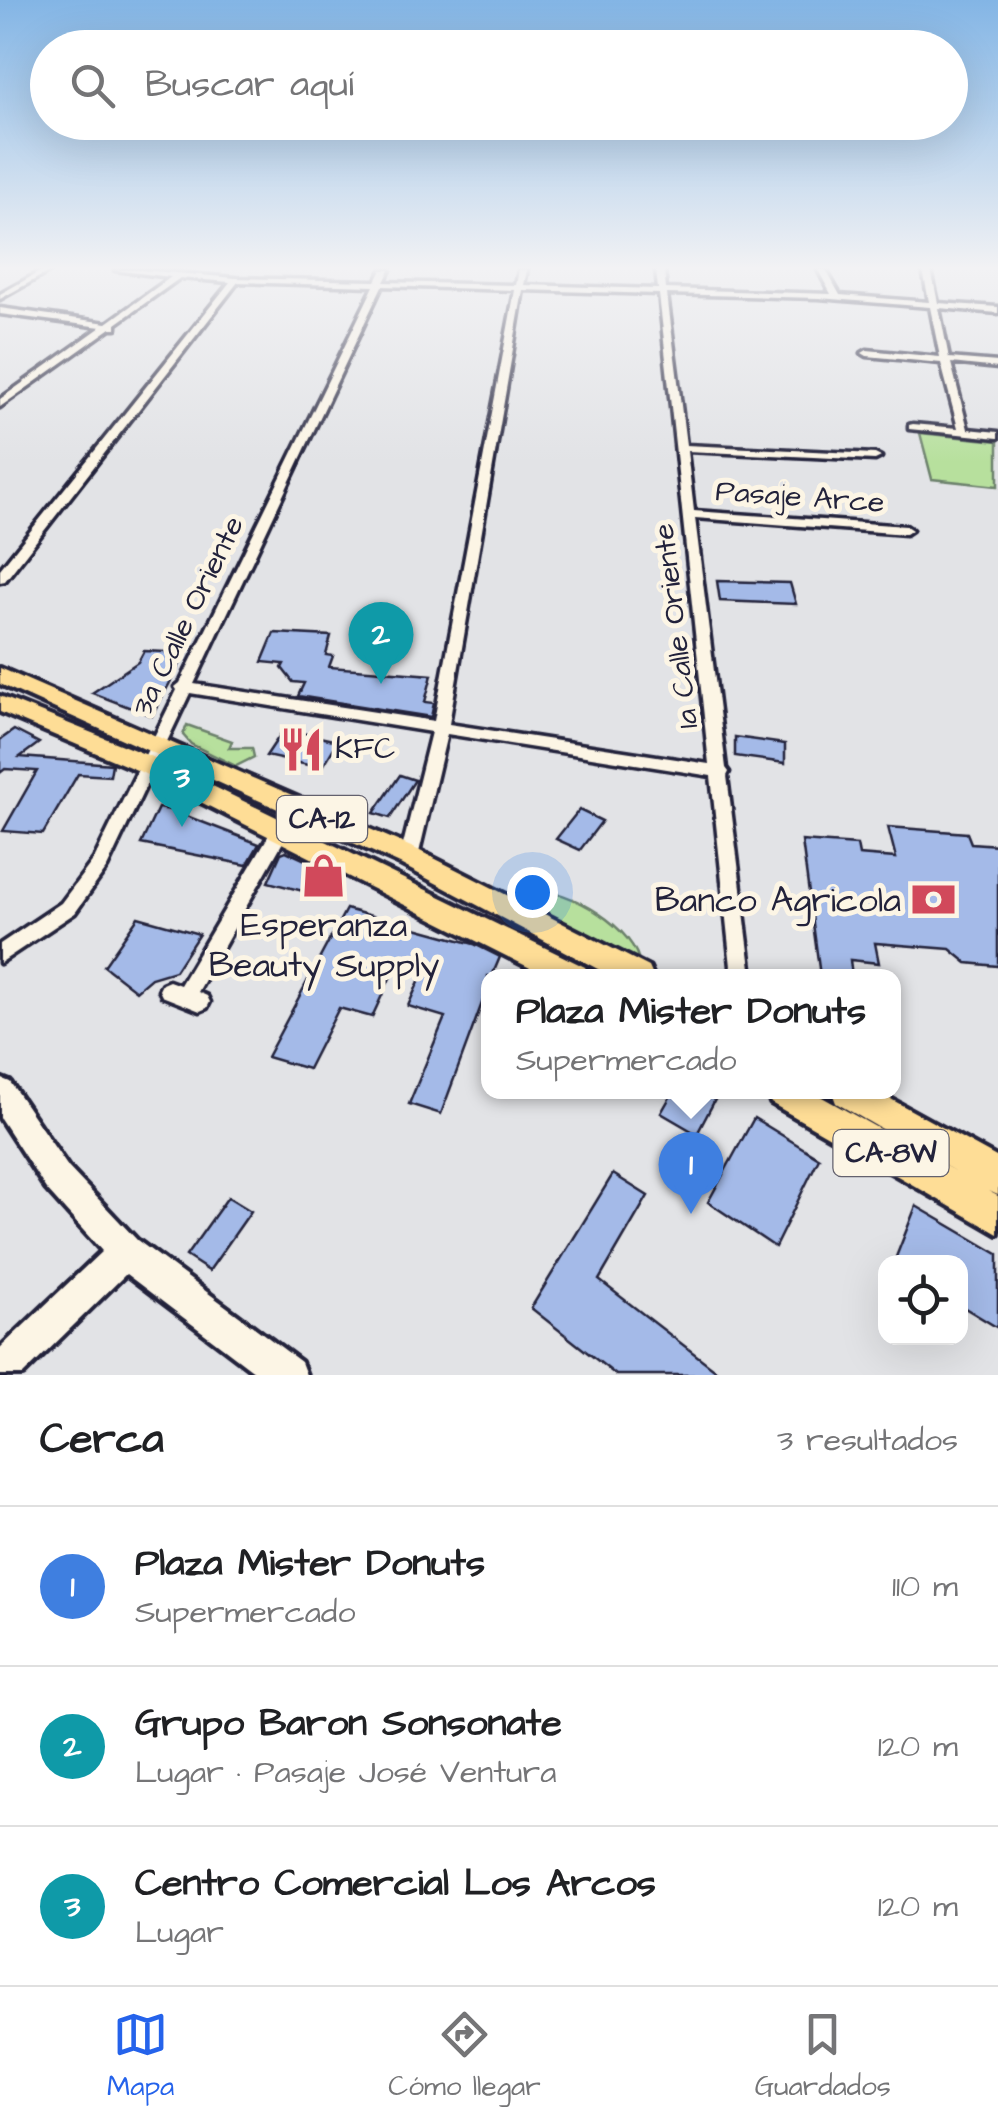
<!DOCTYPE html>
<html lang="es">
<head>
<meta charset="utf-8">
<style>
  body { margin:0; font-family:"Architects Daughter",sans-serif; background:#f2f2f2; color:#202124 }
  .controls { position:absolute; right:30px; bottom:30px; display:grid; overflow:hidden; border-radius:20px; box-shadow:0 10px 40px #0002 }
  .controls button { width:90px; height:90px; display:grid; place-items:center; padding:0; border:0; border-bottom:2px solid #e0e0e0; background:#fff; color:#202124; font:50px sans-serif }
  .you { position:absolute; left:532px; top:892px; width:35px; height:35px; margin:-25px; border:8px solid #fff; border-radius:50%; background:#1a73e8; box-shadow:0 0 0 15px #1a73e833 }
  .badge { display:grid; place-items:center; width:65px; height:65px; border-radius:50%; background:#2563eb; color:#fff; font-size:32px; font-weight:700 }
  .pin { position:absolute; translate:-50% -82px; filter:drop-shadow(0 2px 5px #0008) }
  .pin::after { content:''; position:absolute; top:52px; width:35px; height:30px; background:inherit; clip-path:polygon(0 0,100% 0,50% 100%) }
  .popup { position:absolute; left:481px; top:969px; width:420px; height:130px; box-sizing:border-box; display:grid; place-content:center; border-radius:20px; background:#fff; filter:drop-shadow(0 2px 8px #0005); font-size:32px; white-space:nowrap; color:#757577 }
  .popup b { font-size:38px; color:#202124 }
  .popup::after { content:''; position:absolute; left:50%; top:100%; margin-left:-20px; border:20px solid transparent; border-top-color:#fff }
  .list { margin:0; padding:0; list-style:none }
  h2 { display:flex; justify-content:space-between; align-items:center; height:130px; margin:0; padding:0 40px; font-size:42px }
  h2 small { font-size:32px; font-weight:400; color:#757577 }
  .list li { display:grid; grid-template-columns:65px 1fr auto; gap:30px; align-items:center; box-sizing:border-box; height:160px; padding:0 40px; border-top:2px solid #e0e0e0 }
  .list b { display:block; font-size:38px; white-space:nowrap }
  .list p { margin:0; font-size:32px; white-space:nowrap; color:#757577 }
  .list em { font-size:32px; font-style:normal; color:#757577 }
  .icon { flex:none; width:55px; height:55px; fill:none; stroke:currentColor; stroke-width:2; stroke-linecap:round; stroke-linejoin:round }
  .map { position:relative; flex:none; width:998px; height:1375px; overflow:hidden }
  .search { position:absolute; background:#fff; box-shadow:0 10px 40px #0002; left:30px; right:30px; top:30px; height:110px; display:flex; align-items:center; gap:25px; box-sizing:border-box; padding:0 35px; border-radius:55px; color:#757577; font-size:38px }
  .sheet { height:610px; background:#fff }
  nav { display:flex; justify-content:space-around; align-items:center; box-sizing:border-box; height:140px; border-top:2px solid #e0e0e0; background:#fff; font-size:28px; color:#757577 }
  nav a { display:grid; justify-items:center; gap:5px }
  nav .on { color:#2563eb }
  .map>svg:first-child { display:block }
</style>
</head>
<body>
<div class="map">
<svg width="998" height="1375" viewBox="0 0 998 1375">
  <rect width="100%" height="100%" fill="#e2e3e6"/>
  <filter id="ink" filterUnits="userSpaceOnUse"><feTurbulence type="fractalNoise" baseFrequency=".01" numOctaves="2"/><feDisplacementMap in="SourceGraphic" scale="20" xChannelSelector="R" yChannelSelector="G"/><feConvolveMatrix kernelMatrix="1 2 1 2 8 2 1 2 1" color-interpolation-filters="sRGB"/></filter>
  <g filter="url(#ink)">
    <!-- green -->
    <g fill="#b7e09d" stroke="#6c816c" stroke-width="2.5">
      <polygon points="920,433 998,441 998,486 932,479"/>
      <polygon points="187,725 232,741 229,748 252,748 254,757 236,766 191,744 183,735"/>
      <path d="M 532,890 C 567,887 638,929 640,967 L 520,903 Z"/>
    </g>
    <!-- building -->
    <g fill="#a4bae8" stroke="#22223b" stroke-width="2.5">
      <polygon points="717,581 790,583 796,604 720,601"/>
      <polygon points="274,633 331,636 326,655 333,656 329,667 432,675 425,702 434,703 431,717 298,696 304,683 293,682 282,668 284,664 262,662"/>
      <polygon points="144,651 186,653 152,716 92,693 138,662"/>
      <polygon points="284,729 338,741 322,768 266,756"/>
      <polygon points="14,730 39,743 20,757 112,764 110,776 78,774 43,834 3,831 37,771 5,769 0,773 0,740"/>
      <polygon points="735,737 785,744 785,763 735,756"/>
      <polygon points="400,775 415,780 390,818 374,813"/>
      <polygon points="158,808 171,810 259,844 247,865 141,844"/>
      <polygon points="579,810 602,821 580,850 556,839"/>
      <polygon points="888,827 967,833 971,843 998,845 998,966 967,963 950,949 875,943 879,963 850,960 852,976 820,976 802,841 857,845 859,855 896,858"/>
      <polygon points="286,851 338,875 326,897 268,882 281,853"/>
      <polygon points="346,909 474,944 500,957 492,976 488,976 488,987 441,1114 409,1104 445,1017 408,1006 424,970 397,963 372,1017 339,1008 308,1069 267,1057"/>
      <polygon points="138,917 199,934 175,971 151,978 136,991 104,966"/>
      <polygon points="673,1092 719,1092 697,1134 661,1113"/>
      <polygon points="754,1118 819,1158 775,1247 708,1202"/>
      <polygon points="613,1174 648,1196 599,1280 722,1375 616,1375 531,1308"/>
      <polygon points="228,1197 251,1211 209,1271 186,1256"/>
      <polygon points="916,1206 998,1254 998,1328 960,1305 960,1262 894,1262"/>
    </g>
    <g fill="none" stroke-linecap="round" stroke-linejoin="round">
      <defs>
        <g id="street">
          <polygon points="43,270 52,270 0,299 0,294"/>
          <path d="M 115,270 L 141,270 L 236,278 L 376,281 L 382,270 L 390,270 L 384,282 L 516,285 L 519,270 L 527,270 L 524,285 L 658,289 L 656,270 L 664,270 L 666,289 L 831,294 L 818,270 L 826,270 L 840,295 L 929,302 L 923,270 L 931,270 L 938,303 L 998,307 L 998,313 L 939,308 L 949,358 L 998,362 L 998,368 L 951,363 L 968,429 L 998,432 L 998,438 L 909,429 L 909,425 L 913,424 L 958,428 L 941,363 L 867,356 L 862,353 L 867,350 L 940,357 L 930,307 L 819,298 L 667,294 L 686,445 L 875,454 L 881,457 L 875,460 L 687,451 L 694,511 L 906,526 L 912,530 L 906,534 L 695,518 L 726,768 L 729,772 L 727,776 L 752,976 L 732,976 L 711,776 L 447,734 L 418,857 L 415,862 L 409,864 L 403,862 L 400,857 L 431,732 L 190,693 L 107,868 L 75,913 L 0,963 L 0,944 L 61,903 L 94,859 L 177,690 L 175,687 L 180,683 L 374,286 L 238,282 L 5,581 L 0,582 L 0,569 L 230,282 L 180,278 L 116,324 L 116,328 L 111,328 L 0,407 L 0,399 L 101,327 L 0,314 L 0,308 L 107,323 L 171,277 ZM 382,286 L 515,290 L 434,721 L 194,684 ZM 523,290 L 659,294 L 709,764 L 449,724 Z"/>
          <polygon points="279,826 285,828 288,833 198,992 207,996 210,1002 207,1008 200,1011 162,996 159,990 162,984 169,981 180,985 273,828"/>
        </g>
        <polygon id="secondary" points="0,1078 10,1082 68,1167 137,1240 301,1362 306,1375 259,1375 126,1274 23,1375 0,1375 0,1348 102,1251 46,1189 0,1118"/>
        <g id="primary">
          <polygon points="0,668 418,850 649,967 653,976 611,976 400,864 0,684"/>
          <polygon points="0,696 157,759 585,967 589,976 546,976 139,771 0,712"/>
          <polygon points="767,1092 813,1092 956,1172 836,1103 832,1092 878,1092 998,1158 998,1195 988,1191 998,1196 998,1234 771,1103"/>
        </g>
      </defs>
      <!-- street casing -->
      <use href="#street" stroke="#22223b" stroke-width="7"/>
      <!-- secondary casing -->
      <use href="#secondary" stroke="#22223b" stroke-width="8"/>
      <!-- primary casing -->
      <use href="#primary" stroke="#22223b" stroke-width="8"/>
      <!-- street -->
      <use href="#street" fill="#fcf5e5" fill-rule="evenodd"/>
      <!-- secondary -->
      <use href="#secondary" fill="#fcf5e5" fill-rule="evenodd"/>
      <!-- primary -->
      <use href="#primary" fill="#fedd96" fill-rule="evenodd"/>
    </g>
  </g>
  <!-- sky -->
  <linearGradient id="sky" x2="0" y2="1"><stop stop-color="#83b5e5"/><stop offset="0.58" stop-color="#f2f2f4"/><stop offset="1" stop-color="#f2f2f4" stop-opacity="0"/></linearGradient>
  <rect width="998" height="462" fill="url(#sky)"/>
  <!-- icons -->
  <defs>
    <symbol id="restaurant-bare" viewBox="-9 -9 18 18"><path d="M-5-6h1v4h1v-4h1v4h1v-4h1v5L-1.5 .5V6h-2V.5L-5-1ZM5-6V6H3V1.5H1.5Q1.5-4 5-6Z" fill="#d1495b" stroke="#fcf5e5" stroke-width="2.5" paint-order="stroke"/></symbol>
    <symbol id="shop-bare" viewBox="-9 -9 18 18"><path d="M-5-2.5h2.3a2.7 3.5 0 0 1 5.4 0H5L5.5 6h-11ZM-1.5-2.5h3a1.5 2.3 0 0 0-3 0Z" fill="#d1495b" stroke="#fcf5e5" stroke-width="2.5" paint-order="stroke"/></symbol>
    <symbol id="bank-bare" viewBox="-9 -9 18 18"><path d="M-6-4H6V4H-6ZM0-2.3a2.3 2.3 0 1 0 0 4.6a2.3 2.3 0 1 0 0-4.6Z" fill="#d1495b" stroke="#fcf5e5" stroke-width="2.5" paint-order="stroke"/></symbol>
  </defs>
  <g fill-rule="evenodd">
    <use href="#restaurant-bare" x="270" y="718" width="63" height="63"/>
    <use href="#shop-bare" x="292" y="844" width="63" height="63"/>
    <use href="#bank-bare" x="902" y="868" width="63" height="63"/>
  </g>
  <g text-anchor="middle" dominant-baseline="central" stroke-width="10" stroke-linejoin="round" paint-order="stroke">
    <!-- shield labels -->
    <g fill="#fcf5e5" stroke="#63616e" stroke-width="2.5">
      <rect x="277" y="796" width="90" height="46" rx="8"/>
      <rect x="833.5" y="1130" width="115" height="46" rx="8"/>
    </g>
    <g font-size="28" font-weight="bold" fill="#22223b">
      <text x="322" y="819">CA-12</text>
      <text x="891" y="1153">CA-8W</text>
    </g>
    <!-- street labels -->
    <g font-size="30" fill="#22223b" stroke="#fcf5e5">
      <text transform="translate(800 497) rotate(4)">Pasaje Arce</text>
      <text transform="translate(188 616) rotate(-64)">3a Calle Oriente</text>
      <text transform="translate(676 626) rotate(-97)">1a Calle Oriente</text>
    </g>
    <!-- poi labels -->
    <g font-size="30" fill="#22223b" stroke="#fcf5e5" text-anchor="start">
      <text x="335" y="749">KFC</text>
    </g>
    <!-- near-poi labels -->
    <g font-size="35" fill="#22223b" stroke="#fcf5e5" text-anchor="end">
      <text x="901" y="900">Banco Agricola</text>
      <text x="324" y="925" text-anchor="middle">Esperanza<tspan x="324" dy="40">Beauty Supply</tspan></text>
    </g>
  </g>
</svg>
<div class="controls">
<button><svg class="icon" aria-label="locate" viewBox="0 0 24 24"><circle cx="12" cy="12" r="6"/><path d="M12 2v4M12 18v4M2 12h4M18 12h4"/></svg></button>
</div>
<div class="you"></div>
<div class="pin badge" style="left:691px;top:1214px;background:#3f7fe0">1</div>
<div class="popup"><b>Plaza Mister Donuts</b>Supermercado</div>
<div class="pin badge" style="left:381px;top:684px;background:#0f9aa8">2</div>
<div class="pin badge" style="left:182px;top:827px;background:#0f9aa8">3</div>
<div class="search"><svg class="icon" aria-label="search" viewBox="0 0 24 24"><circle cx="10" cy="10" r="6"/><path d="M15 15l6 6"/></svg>Buscar aquí</div>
</div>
<section class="sheet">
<h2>Cerca<small>3 resultados</small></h2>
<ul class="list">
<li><span class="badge" style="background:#3f7fe0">1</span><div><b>Plaza Mister Donuts</b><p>Supermercado</p></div><em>110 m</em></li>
<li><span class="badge" style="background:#0f9aa8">2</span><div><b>Grupo Baron Sonsonate</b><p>Lugar · Pasaje José Ventura</p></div><em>120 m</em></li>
<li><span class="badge" style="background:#0f9aa8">3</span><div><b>Centro Comercial Los Arcos</b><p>Lugar</p></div><em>120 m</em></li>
</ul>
</section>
<nav>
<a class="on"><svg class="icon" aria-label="map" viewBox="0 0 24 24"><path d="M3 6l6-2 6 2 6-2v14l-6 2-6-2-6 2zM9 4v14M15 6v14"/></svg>Mapa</a>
<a><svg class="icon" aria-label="directions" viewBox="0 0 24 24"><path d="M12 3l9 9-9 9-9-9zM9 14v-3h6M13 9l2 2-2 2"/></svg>Cómo llegar</a>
<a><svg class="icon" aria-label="saved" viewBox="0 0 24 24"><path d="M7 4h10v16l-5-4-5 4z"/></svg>Guardados</a>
</nav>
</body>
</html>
